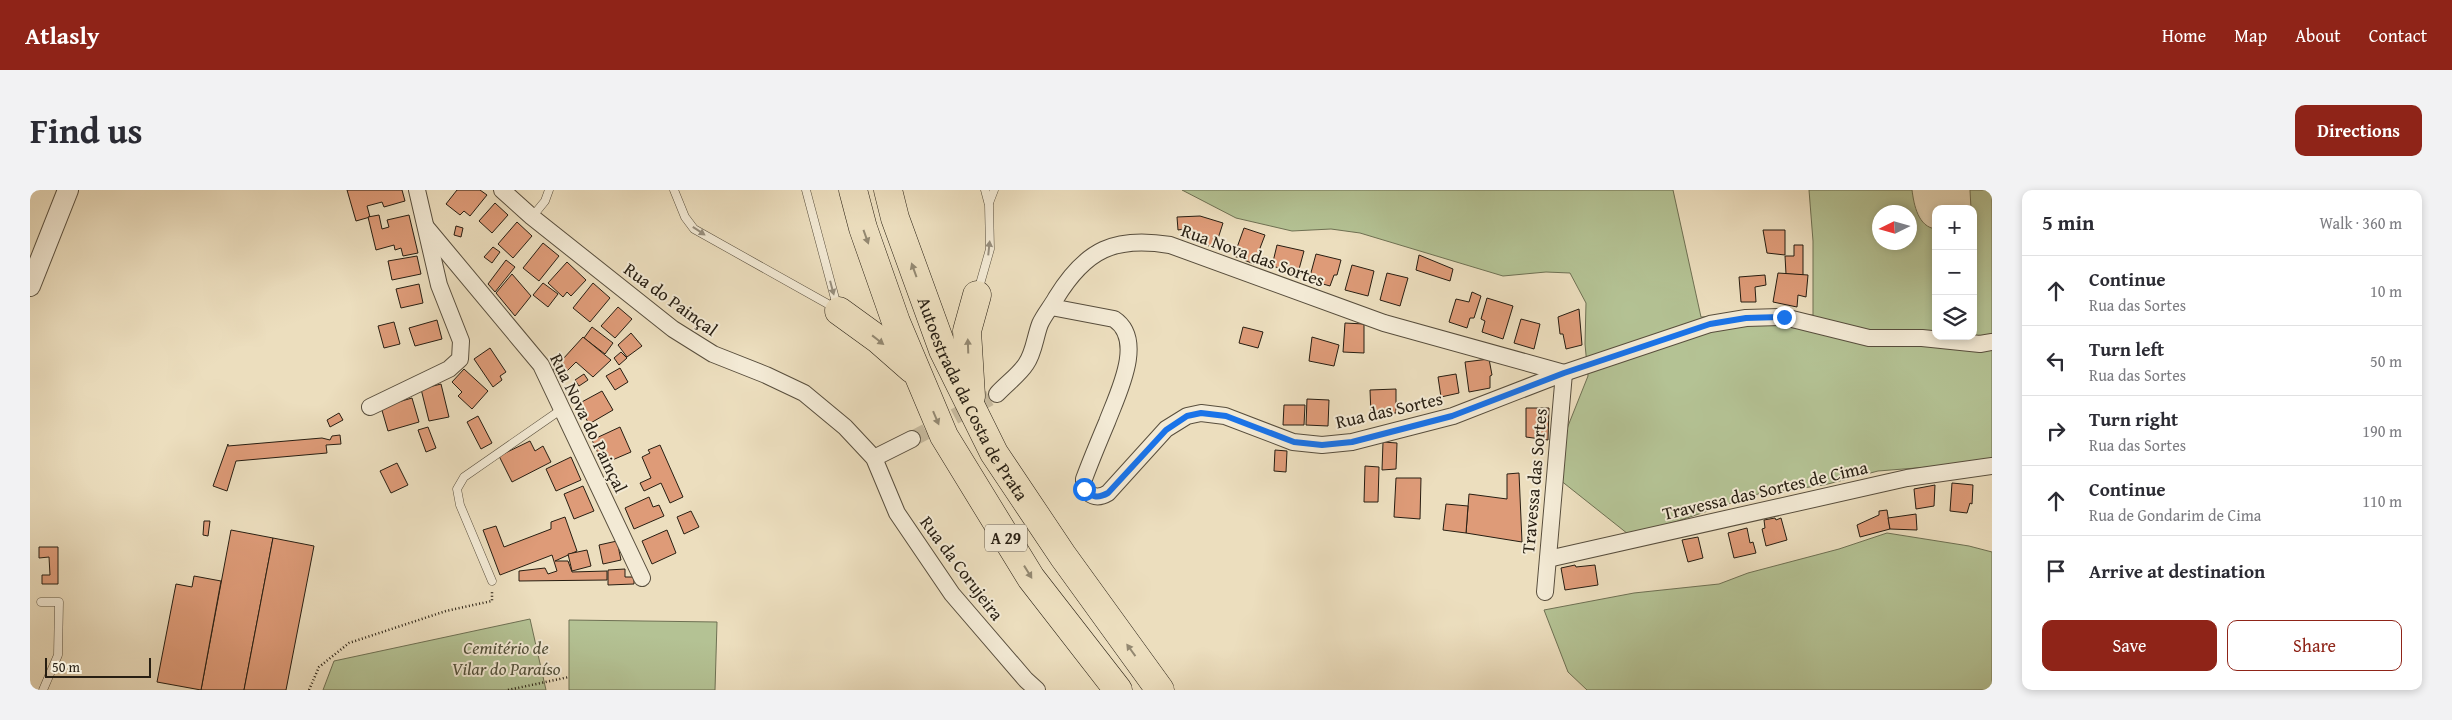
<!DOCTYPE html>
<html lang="en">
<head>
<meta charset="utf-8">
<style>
  body { margin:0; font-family:"Gentium Book Plus",serif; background:#f2f2f3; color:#2b2b33 }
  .controls { position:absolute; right:15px; top:15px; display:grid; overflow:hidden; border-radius:10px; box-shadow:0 2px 8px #0003 }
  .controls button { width:45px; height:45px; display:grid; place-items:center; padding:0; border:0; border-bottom:1px solid #e1e1e2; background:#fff; color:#2b2b33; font:25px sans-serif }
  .compass { position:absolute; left:1842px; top:15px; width:45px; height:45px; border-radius:50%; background:#fff; box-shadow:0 2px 8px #0003; rotate:265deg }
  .scale { position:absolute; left:15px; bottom:12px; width:106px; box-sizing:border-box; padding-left:5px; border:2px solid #271e12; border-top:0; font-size:14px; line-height:18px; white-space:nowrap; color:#271e12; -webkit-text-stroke:4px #f3ead5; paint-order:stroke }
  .stop { position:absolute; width:15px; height:15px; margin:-11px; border:4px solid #1a73e8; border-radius:50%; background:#fff }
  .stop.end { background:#1a73e8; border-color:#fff; box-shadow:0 1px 5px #0008 }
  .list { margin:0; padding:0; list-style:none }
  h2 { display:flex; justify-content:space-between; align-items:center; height:65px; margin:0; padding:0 20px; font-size:21px }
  h2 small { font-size:16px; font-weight:400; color:#7c7c81 }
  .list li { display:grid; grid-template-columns:32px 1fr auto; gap:15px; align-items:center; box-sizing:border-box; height:70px; padding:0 20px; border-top:1px solid #e1e1e2 }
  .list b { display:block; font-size:19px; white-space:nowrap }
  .list p { margin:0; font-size:16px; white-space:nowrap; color:#7c7c81 }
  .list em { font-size:16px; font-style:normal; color:#7c7c81 }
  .actions { display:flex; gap:10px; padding:15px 20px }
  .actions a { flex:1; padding:11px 0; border:1px solid #8f2418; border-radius:10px; text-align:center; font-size:18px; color:#8f2418 }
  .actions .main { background:#8f2418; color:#fff }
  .icon { flex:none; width:28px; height:28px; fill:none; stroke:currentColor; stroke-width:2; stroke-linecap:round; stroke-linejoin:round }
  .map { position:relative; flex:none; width:1962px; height:500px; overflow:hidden; border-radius:10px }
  header { display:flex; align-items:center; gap:30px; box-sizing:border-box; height:70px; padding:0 25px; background:#8f2418; color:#fff }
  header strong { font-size:24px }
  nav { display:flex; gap:28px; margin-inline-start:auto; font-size:18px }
  .intro { display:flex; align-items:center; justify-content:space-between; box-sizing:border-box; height:120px; padding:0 30px }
  h1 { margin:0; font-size:35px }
  .button { padding:12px 22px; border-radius:10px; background:#8f2418; color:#fff; font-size:18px; font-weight:700 }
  main { display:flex; gap:30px; padding:0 30px }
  aside { flex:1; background:#fff; border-radius:10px; box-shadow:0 2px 8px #0003 }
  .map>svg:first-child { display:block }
</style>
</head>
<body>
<header>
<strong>Atlasly</strong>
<nav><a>Home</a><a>Map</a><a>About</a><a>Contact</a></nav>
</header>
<div class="intro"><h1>Find us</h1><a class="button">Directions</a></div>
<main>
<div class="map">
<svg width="1962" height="500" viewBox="0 0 1962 500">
  <rect width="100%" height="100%" fill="#ecdebe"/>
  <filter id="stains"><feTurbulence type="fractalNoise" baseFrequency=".004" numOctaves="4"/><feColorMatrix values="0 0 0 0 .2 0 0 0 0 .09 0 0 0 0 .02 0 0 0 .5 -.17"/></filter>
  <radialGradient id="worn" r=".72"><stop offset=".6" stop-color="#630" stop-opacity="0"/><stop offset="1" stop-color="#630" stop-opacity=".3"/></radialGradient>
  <!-- green -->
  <g fill="#b4c294" stroke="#6e7053" fill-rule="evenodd">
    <path d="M 1152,0 L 1643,0 L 1671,127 L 1783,125 L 1783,51 L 1779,0 L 1882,0 C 1884,15 1888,37 1906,39 L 1906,146 L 1943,146 L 1943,19 L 1941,19 L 1940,0 L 1962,0 L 1962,272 L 1848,281 L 1794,295 L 1728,304 L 1645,332 L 1598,344 L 1525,286 L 1538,236 L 1558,186 L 1555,154 L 1556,113 L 1540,83 L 1516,82 L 1473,86 L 1330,43 L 1301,39 L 1262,41 L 1206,28 ZM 1850,22 L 1880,22 L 1880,52 L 1850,52 Z"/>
    <polygon points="1857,343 1939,356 1962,362 1962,500 1557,500 1538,482 1514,420 1604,403 1689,394 1718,383 1809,359"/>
    <polygon points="500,429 516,500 293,500 304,471"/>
    <polygon points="539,430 687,432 685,500 539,500"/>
  </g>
  <!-- building -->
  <g fill="#de9b78" stroke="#271e12">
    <polygon points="317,0 372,0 375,11 354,17 352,12 337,16 340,27 326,31"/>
    <polygon points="427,0 450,0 457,5 440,26 434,21 430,25 416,14"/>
    <polygon points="465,13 478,25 462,43 449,31"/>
    <polygon points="349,25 352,39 359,37 357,30 379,25 388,63 373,66 371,58 365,60 364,55 346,60 338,27"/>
    <polygon points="1170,26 1193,33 1185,58 1165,51 1165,47 1154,46 1154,39 1148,40 1147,27"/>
    <polygon points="487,32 502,46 483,68 468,54"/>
    <polygon points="426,36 433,38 431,47 424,45"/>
    <polygon points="1214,38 1235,45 1224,74 1204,66"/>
    <polygon points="1733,40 1755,40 1755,65 1737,63"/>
    <polygon points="513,53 529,66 509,91 493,78"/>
    <polygon points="1247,55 1274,61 1268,83 1242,76"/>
    <polygon points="1764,55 1773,55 1773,85 1756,84 1755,66 1764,66"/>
    <polygon points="463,57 470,62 462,73 454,67"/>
    <polygon points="1286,64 1311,70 1307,85 1304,85 1300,96 1279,90"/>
    <polygon points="1389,65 1423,79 1420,91 1386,80"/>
    <polygon points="387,66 391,84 362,90 358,71"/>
    <polygon points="476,70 485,77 465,102 458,94"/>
    <polygon points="537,72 556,90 541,106 537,102 533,107 518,93"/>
    <polygon points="1322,75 1344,81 1338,106 1315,100"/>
    <polygon points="1357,83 1378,88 1370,116 1350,110"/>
    <polygon points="1748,83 1778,85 1776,107 1768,105 1767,117 1743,112"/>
    <polygon points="482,84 501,106 485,126 466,103"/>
    <polygon points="1735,85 1736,95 1725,97 1726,112 1711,112 1709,87"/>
    <polygon points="513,93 528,104 518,117 503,105"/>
    <polygon points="563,93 580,108 560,132 543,118"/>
    <polygon points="389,94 393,113 371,118 366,99"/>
    <polygon points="1442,102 1451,106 1444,128 1440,128 1437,138 1419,132 1426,109 1439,112"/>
    <polygon points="1457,108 1483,116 1473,149 1452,142 1455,131 1451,129"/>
    <polygon points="588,117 602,129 585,148 571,136"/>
    <polygon points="1549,119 1552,155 1536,159 1533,144 1530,144 1528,127"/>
    <polygon points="1491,129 1510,134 1504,159 1484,153"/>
    <polygon points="407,130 412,149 385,156 379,138"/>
    <polygon points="364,132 370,154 354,158 348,136"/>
    <polygon points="1315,133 1334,134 1334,163 1313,162"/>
    <polygon points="562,137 583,153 575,164 554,148"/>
    <polygon points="1213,137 1233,142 1228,158 1209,153"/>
    <polygon points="601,143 612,156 597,167 588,155"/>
    <polygon points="553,147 581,170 563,187 546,172 531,187 523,180"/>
    <polygon points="1282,147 1309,155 1304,176 1279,171"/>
    <polygon points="460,158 476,182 470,186 472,190 463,197 444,169"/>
    <polygon points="591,162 597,168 589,175 584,168"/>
    <polygon points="1459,169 1462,185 1460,186 1460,198 1439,202 1435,172"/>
    <polygon points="590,178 598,192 585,200 576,186"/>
    <polygon points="434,179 458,201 442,219 428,206 432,202 422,192"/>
    <polygon points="554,184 558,190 549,196 545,190"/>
    <polygon points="1426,184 1429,203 1411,207 1408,187"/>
    <polygon points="411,194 419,227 399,231 391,199"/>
    <polygon points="1366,199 1366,223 1341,224 1340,200"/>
    <polygon points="572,201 583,220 559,234 548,214"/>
    <polygon points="382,208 389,232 358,241 351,217"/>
    <polygon points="1277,209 1299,210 1298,236 1276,235"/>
    <polygon points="1254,215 1275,215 1274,235 1253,235"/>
    <polygon points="1496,218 1519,218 1518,250 1496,247"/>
    <polygon points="309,223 313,230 300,237 297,230"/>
    <polygon points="448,226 462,253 451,259 437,232"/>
    <polygon points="398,237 406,258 396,262 388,240"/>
    <polygon points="590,237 601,262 573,274 562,250"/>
    <polygon points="310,245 311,254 296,255 297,263 206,271 197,301 183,296 198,254 198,256 292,248 300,250 302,246"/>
    <polygon points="500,251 505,261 513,256 521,272 482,292 469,266"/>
    <polygon points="1353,252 1367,253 1366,279 1352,280"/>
    <polygon points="630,255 653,307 640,313 631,293 614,301 610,293 621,288 612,267 620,263 618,260"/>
    <polygon points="1245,260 1257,261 1256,282 1244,281"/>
    <polygon points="541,267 551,290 526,301 516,279"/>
    <polygon points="367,273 378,295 361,303 350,281"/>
    <polygon points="1335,276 1349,277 1348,312 1334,312"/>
    <polygon points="1489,283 1492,352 1436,343 1439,304 1477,309 1477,284"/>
    <polygon points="1366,288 1391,288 1390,329 1364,327"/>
    <polygon points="1922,293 1943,295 1942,314 1940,313 1937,323 1920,321"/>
    <polygon points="1905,295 1904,316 1886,319 1884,299"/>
    <polygon points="553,296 564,321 544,329 534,304"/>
    <polygon points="619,307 623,317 629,315 634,326 604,339 595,318"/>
    <polygon points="1416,314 1438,316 1436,343 1413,340"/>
    <polygon points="1857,320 1860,339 1830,347 1827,335 1849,325 1849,321"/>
    <polygon points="661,321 669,337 654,344 647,327"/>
    <polygon points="1886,324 1887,340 1860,339 1858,328"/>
    <polygon points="535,327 547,361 525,371 538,371 542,382 577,381 577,390 489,391 489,381 515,378 518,384 527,381 522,365 470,385 453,340 466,336 474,357 521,339 521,332"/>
    <polygon points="1745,328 1746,330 1751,328 1757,350 1736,356 1732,339 1735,338 1734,330"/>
    <polygon points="174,331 180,331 178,346 173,345"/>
    <polygon points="1717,338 1720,353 1723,352 1726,363 1704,368 1698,343"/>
    <polygon points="201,340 243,348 214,500 171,500"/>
    <polygon points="637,340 646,363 622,374 612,351"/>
    <polygon points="1668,347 1673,368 1658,372 1652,350"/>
    <polygon points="243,348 284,356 256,500 214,500"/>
    <polygon points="587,351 591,370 573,374 569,355"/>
    <polygon points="9,357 28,357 28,394 12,394 12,385 20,385 19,367 9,368"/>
    <polygon points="557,360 561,376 542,381 538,364"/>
    <polygon points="1545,375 1546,377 1565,375 1568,395 1535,400 1531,378"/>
    <polygon points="595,379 595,387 604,387 604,394 578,395 578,380"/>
    <polygon points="164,386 191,391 171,500 127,492 146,394 162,397"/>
  </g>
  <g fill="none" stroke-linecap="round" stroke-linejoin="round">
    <!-- minor-tunnel -->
    <polyline stroke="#c5b89c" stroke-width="16" stroke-dasharray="16 8" stroke-linecap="butt" points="882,249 967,204"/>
    <defs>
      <g id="service">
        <polyline points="644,0 655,27 664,39 805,118"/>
        <polyline points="776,0 807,116"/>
        <polyline points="959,13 964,0"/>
        <polyline points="502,27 515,11 519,0"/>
        <polyline points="948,101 960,59 959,15 955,0"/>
        <polyline points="462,391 430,315 427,299 434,287 532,219"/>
        <polyline points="11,412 29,412 28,465 13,500"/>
      </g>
      <g id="minor">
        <polyline points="472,0 502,27 643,139 683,164 736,185 774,203 815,237 844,268 867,323 922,404 996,490 1007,500"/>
        <polyline points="396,37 511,175 612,388"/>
        <path d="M 1021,117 L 1084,129 C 1116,150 1087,205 1077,232 C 1069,251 1061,270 1054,289 L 1054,299 C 1062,307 1068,309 1078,303 L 1136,239 L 1157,226 L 1171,223 L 1195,226 L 1263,252 L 1292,255 L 1322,252 L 1423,226 L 1534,183 L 1680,134 L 1716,128 L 1754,127 L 1839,148 L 1892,148 L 1950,154 L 1962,152"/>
        <path d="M 967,204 C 976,194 989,185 996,174 C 1004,163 1005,147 1010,134 C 1014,125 1021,117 1026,108 C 1056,59 1085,46 1140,55 L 1354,133 L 1534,183"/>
        <polyline points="340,217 419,179 430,169 431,151 409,95 387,0"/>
        <polyline points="844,268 882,249"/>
        <polyline points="1518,369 1877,288 1962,276"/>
        <polyline points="1515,402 1534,183"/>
      </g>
      <polyline id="tertiary" points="0,96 38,0"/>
      <g id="motorway">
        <polyline points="823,0 833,38 866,132 914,246 1001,388 1088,500"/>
        <path id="s1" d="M 858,0 L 865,28 L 913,160 L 964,263 L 1033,366 L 1130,500"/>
        <polyline points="809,121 849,150 882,179"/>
        <polyline points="941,206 937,141 947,105"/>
      </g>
    </defs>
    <!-- service casing -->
    <use href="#service" stroke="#584e3d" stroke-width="9"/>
    <!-- minor casing -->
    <use href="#minor" stroke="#584e3d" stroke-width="18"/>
    <!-- tertiary casing -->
    <use href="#tertiary" stroke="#584e3d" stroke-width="22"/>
    <!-- motorway casing -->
    <use href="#motorway" stroke="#271e12" stroke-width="29"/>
    <!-- path -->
    <g stroke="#271e12" stroke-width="2.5" stroke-dasharray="1 2.5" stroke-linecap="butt">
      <polyline points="279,500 289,477 319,453 416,421 462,411 462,400"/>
      <polyline points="478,500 539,487"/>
    </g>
    <!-- service -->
    <use href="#service" stroke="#f3ead5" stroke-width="8"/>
    <!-- minor -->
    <use href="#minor" stroke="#f3ead5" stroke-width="16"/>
    <!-- tertiary -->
    <use href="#tertiary" stroke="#f3ead5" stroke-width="20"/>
    <!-- motorway -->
    <use href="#motorway" stroke="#ecdebe" stroke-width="28"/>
  </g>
  <!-- one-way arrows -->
  <defs><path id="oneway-solid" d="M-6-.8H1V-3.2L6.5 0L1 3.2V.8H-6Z" transform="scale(1.25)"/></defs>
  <g fill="#978e7d">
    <use href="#oneway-solid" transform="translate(669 41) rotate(34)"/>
    <use href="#oneway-solid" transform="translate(959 58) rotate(-84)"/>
    <use href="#oneway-solid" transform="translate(802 98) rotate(75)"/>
  </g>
  <g fill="#938871">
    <use href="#oneway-solid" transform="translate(836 47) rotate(70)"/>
    <use href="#oneway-solid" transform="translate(884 80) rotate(-110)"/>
    <use href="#oneway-solid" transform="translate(848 150) rotate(38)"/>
    <use href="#oneway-solid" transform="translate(938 156) rotate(-92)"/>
    <use href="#oneway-solid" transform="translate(906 228) rotate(67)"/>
    <use href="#oneway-solid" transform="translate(998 382) rotate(58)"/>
    <use href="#oneway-solid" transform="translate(1101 460) rotate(-126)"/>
  </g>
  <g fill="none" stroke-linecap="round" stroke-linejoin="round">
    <!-- route -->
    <path stroke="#1a73e8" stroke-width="6" d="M 1054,299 C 1062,307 1067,309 1078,303 L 1136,240 L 1157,226 L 1171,223 L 1196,226 L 1264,252 L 1292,255 L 1322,252 L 1422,226 L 1534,183 L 1680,134 L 1716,128 L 1754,127"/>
  </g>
  <g text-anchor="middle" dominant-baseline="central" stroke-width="4" stroke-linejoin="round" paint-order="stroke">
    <!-- shield labels -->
    <rect fill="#f3ead5" stroke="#645b4c" stroke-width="1" x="955" y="334.5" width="42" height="27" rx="4"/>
    <g font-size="16" font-weight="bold" fill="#271e12">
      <text x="976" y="348">A 29</text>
    </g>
    <!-- street labels -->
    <g font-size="18" fill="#271e12" stroke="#f3ead5">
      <text transform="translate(1223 65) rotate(20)">Rua Nova das Sortes</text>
      <text transform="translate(641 109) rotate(36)">Rua do Painçal</text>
      <text stroke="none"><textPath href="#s1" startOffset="226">Autoestrada da Costa de Prata</textPath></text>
      <text transform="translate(1359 220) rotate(-13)">Rua das Sortes</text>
      <text transform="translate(559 233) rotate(64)">Rua Nova do Painçal</text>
      <text transform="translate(1504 291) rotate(-85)">Travessa das Sortes</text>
      <text transform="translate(1735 300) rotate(-13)">Travessa das Sortes de Cima</text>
      <text transform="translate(932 378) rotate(53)">Rua da Corujeira</text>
    </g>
    <!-- park labels -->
    <g font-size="18" font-style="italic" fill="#514f39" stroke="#f3ead5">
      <text x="476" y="457">Cemitério de<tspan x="476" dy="21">Vilar do Paraíso</tspan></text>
    </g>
  </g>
  <rect width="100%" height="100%" filter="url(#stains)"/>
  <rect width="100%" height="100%" fill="url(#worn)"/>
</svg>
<div class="controls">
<button>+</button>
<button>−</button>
<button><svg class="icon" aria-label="layers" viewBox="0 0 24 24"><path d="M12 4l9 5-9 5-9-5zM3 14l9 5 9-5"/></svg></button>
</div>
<svg class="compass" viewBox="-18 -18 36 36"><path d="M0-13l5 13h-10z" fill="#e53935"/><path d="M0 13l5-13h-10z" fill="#7c7c81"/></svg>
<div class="scale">50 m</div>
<div class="stop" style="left:1054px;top:299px"></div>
<div class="stop end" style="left:1754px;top:127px"></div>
</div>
<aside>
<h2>5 min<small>Walk · 360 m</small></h2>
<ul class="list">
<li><svg class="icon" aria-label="ahead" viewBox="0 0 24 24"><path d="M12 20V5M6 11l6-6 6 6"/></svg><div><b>Continue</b><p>Rua das Sortes</p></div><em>10 m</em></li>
<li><svg class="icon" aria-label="left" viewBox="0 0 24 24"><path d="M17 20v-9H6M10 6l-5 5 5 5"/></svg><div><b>Turn left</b><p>Rua das Sortes</p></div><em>50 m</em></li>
<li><svg class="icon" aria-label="right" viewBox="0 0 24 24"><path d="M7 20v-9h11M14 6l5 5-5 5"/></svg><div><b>Turn right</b><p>Rua das Sortes</p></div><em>190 m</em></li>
<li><svg class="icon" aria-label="ahead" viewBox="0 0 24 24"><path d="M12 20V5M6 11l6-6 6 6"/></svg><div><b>Continue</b><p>Rua de Gondarim de Cima</p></div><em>110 m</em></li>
<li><svg class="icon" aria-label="arrive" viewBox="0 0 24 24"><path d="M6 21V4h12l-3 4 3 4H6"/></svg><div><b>Arrive at destination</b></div></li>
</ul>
<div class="actions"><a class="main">Save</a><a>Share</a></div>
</aside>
</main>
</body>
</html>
